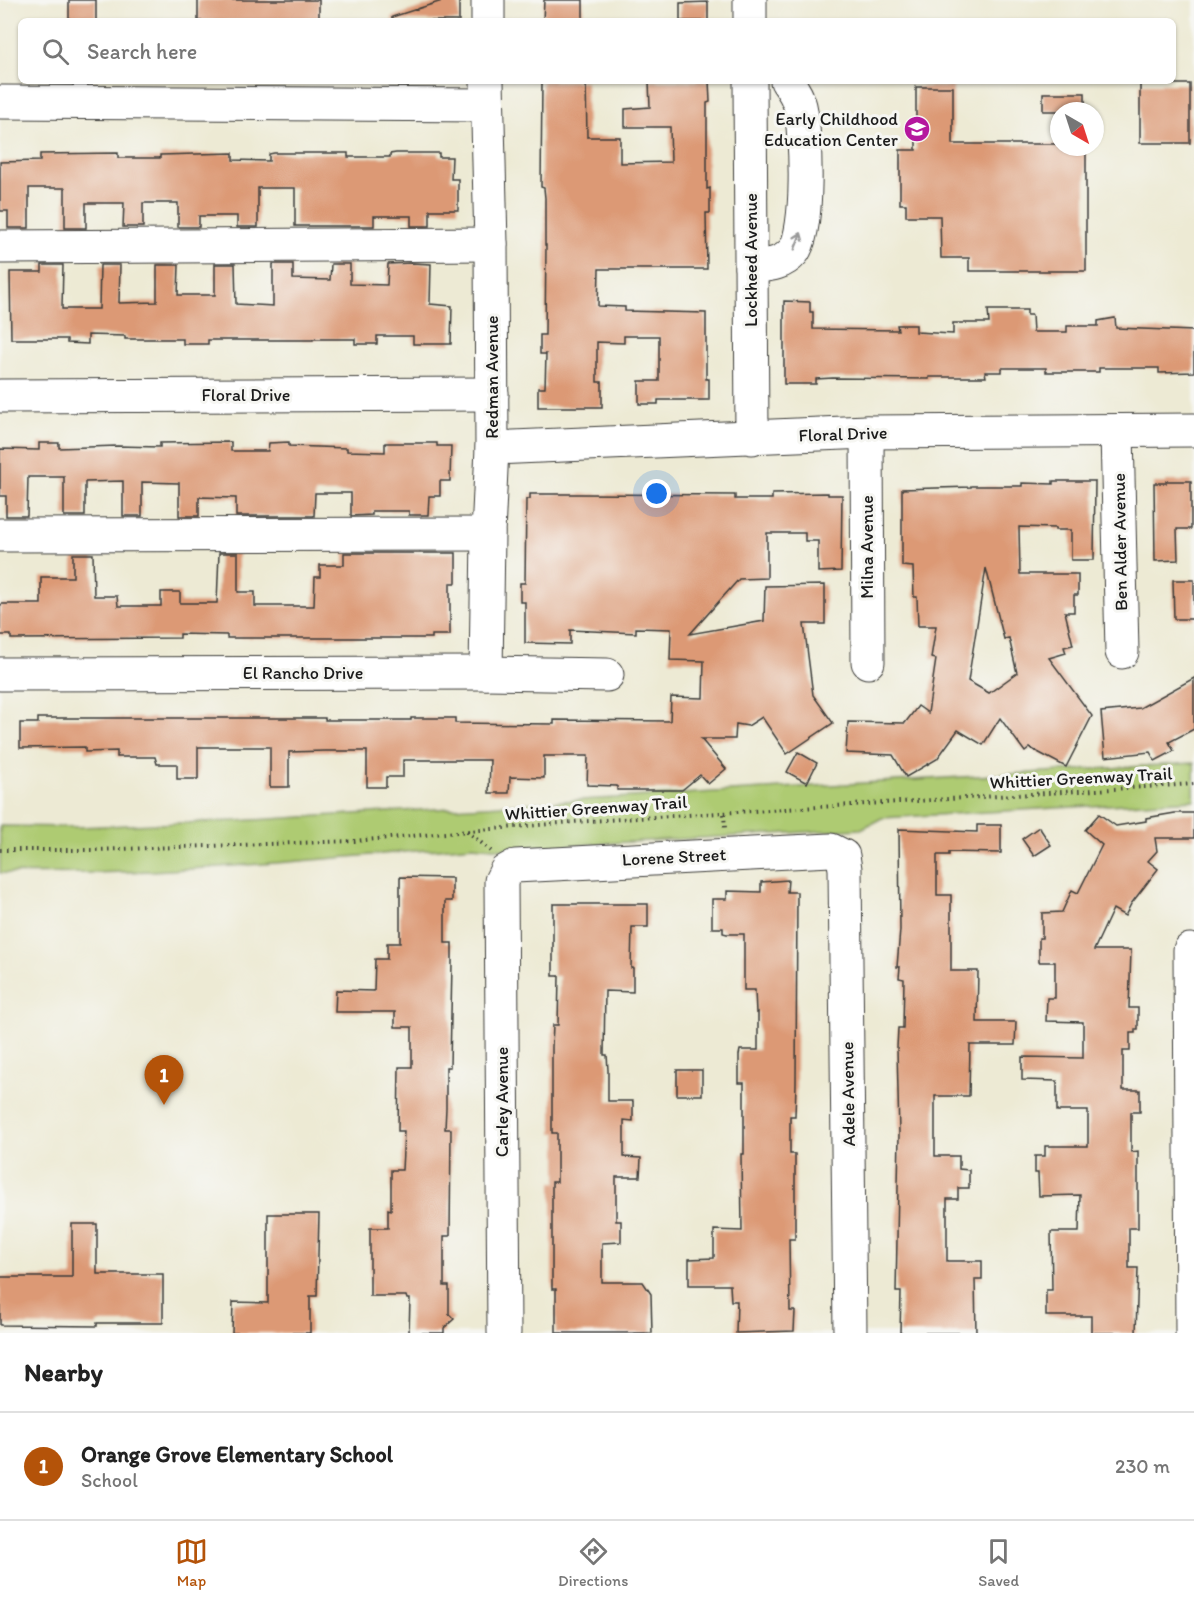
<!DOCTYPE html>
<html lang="en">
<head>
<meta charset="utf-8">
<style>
  body { margin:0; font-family:Itim,sans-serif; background:#f6f6f6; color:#222 }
  .compass { position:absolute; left:1050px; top:102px; width:54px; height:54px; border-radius:50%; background:#fff; box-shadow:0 2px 4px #0004; rotate:141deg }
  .you { position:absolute; left:657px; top:494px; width:21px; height:21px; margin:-15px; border:4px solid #fff; border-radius:50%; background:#1a73e8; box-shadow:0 0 0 9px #1a73e833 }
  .badge { display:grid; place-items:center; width:39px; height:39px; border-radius:50%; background:#b45309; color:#fff; font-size:20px; font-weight:700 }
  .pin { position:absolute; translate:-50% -50px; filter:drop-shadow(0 2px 3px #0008) }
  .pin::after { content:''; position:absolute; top:32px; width:21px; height:18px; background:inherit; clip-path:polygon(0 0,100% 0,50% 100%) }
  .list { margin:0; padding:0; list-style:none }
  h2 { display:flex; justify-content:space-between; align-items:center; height:78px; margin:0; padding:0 24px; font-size:26px }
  h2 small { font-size:20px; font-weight:400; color:#767676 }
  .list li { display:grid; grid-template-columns:39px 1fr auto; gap:18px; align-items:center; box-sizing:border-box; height:108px; padding:0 24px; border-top:2px solid #e0e0e0 }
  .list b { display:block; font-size:22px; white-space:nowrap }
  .list p { margin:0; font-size:20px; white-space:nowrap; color:#767676 }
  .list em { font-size:20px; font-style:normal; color:#767676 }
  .icon { flex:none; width:33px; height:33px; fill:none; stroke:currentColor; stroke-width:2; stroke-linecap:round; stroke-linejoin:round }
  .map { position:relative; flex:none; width:1194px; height:1333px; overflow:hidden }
  .search { position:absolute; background:#fff; box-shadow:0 2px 4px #0004; left:18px; right:18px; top:18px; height:66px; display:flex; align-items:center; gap:15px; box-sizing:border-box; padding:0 21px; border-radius:9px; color:#767676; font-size:22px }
  .sheet { height:186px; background:#fff }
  nav { display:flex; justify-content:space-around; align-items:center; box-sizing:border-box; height:84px; border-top:2px solid #e0e0e0; background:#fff; font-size:16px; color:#767676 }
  nav a { display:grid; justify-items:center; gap:3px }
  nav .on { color:#b45309 }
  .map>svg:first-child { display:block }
</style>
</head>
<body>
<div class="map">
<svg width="1194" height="1333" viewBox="0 0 1194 1333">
  <rect width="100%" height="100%" fill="#f6f6f2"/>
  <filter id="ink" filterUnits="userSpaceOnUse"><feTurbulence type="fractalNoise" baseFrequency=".0167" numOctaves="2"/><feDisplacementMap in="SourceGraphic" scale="12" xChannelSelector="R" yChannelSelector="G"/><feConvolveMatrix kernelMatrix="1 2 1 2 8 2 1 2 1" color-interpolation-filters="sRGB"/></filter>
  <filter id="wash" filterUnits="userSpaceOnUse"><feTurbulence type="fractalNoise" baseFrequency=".008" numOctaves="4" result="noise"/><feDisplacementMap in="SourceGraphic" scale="24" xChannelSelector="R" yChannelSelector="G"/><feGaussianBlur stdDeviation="1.35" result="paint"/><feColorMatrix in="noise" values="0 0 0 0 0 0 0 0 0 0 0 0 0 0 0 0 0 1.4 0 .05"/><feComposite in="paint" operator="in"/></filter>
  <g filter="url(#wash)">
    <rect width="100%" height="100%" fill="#edead4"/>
    <!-- green -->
    <path fill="#aecb72" stroke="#657447" stroke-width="1.5" d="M 1194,763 L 1194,800 L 882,818 L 861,829 L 503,849 L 473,846 C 315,859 158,877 0,873 L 0,826 L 78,827 L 236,821 Z"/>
    <g id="blocks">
      <!-- building -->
      <g fill="#dc9975" fill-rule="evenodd">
        <rect x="69" y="0" width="27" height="21"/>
        <rect x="198" y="0" width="121" height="21"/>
        <polygon points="445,0 459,0 459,21 392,21 392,17"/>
        <polygon points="544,0 583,0 583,21 543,21"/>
        <polygon points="708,2 708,21 680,21 680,3"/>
        <polygon points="542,81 586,81 587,137 620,137 620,163 671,162 670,127 625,127 625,109 650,107 649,81 709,81 710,102 707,103 707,189 710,188 710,213 706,213 707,269 599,269 598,306 625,307 625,311 706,313 706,379 709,379 709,400 658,400 658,404 639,404 639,381 659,381 659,336 624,336 624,343 597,342 597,382 602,382 602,407 538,407 538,388 545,388 546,354 540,354 540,335 545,335 546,245 545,245 545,198 544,188 541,187"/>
        <rect x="1140" y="84" width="50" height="59"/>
        <polygon points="916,87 953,87 953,144 1059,144 1059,147 1083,147 1083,152 1086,152 1086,271 969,271 969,258 941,258 940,216 906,216 906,204 900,204 900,150 916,150"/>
        <rect x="1043" y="93" width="42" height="18"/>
        <polygon points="118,153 118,158 160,158 160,155 233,153 233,160 269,161 269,154 274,153 348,153 348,157 390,157 390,154 396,153 439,153 439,157 452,157 451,179 458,179 458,210 430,210 430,226 411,226 411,216 374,216 374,226 295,226 295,188 258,188 258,227 237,227 237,216 199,216 199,227 178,227 178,203 143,203 143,227 123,227 124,203 86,203 86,228 65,228 65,188 29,188 29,228 8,228 8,211 0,211 0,162 40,161 40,154"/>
        <polygon points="411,263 431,264 430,304 452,306 451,344 413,344 413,336 377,336 377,344 355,344 355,339 313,339 313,340 208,340 208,344 183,344 183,339 125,339 125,336 88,335 88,344 67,343 67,339 11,339 10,272 42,272 42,265 63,265 62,309 99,309 100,265 120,265 119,303 157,302 157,265 179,265 178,295 215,295 215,264 235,264 236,304 273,306 273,264 293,264 293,279 330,280 331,264 350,264 350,284 387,285 388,264"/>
        <polygon points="784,301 810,302 810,312 813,312 813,329 898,330 897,325 916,325 916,332 953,334 953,323 989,323 988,310 1027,310 1027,315 1032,315 1033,332 1067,332 1067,326 1098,326 1098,321 1115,318 1116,328 1194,331 1194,372 1159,373 1159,368 1099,368 1099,372 1046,372 1046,368 1002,368 1002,372 985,372 986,377 929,377 929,379 833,378 816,379 816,384 784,384"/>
        <polygon points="231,442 231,451 268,451 269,443 289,442 289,446 347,448 347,451 385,452 385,443 437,443 437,446 451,446 450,479 450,481 440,481 440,496 429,496 428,515 409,515 409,511 372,511 372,515 351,516 351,493 315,493 314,516 236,516 236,498 199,497 199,516 179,516 179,483 142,482 142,516 123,516 123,481 85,482 85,516 64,516 64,477 28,477 27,516 6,516 6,496 0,496 0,449 39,450 39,443 59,443 59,448 117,446 160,447 160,443"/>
        <path d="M 1053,481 L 1095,481 L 1094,560 L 1071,560 L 1071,530 L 1055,530 L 1055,528 L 1019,527 L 1020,574 L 1078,574 L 1078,595 L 1074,595 L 1074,612 L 1065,612 L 1073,645 L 1064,647 L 1066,653 L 1049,658 L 1092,716 L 1066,767 L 1030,748 L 1025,752 L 1000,718 L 983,745 L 958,730 L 937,759 L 906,777 L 893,755 L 846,753 L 848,722 L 905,723 L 918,706 L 928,713 L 936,659 L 931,658 L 936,626 L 918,626 L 917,597 L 914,597 L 913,567 L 902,566 L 902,489 L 971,487 L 971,486 L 1022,486 L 1022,483 L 1053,484 ZM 986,568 L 1004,639 L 1009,638 L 1017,673 L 989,693 L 968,681 Z"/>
        <polygon points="1166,481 1191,481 1191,529 1177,529 1178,560 1155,561 1154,483 1166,483"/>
        <polygon points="828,493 828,495 842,495 841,571 818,572 818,541 805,541 805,533 767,533 767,578 739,579 690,634 764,621 765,586 825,585 825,624 804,624 813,695 833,723 787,754 762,717 748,726 736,724 735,739 701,739 726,769 708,784 700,775 682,790 617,790 617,786 587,785 588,756 544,756 544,778 510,777 509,793 489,793 490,760 403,760 403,777 386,777 386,787 367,787 367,751 325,751 289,752 289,787 270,787 270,747 198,747 198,779 177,779 177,764 157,764 155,757 117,757 117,751 85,752 85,747 20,748 20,723 38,723 38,718 325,718 325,720 411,720 411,718 455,718 455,723 554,724 554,720 670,721 671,697 703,698 704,661 670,660 671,629 636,628 636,633 570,630 570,644 525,643 525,602 520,602 520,583 525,583 526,499 530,499 530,494 581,494 735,495 735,499 772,499 772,494"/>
        <polygon points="219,553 238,553 238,592 255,592 255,606 314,606 315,577 320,577 320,565 344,565 344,553 456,553 456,583 450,583 450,635 432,635 432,638 227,638 227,635 180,634 180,638 11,639 11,635 0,635 0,606 2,604 41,604 41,577 73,577 73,554 93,554 94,596 117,596 118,606 161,606 161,592 180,592 180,603 217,603"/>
        <polygon points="1173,580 1194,580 1194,619 1174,619"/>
        <polygon points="1194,678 1194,729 1169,742 1174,751 1155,761 1150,752 1105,757 1101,712 1140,708"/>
        <polygon points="798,752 817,763 807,783 787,772"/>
        <polygon points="1175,813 1194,813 1194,838 1155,838 1157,851 1148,861 1158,869 1131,904 1125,916 1113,909 1094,950 1131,950 1129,1008 1138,1008 1138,1029 1135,1029 1135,1033 1130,1033 1130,1051 1123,1051 1123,1090 1140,1090 1140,1112 1131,1112 1131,1152 1138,1151 1138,1228 1129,1228 1129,1268 1138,1268 1136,1333 1091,1333 1091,1316 1046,1316 1046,1290 1052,1290 1051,1232 1079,1232 1080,1195 1039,1196 1038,1173 1035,1173 1035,1156 1045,1156 1045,1146 1088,1146 1088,1111 1057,1111 1057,1081 1022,1080 1022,1057 1083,1058 1083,1022 1046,1021 1047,998 1055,998 1055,962 1039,962 1039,938 1042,938 1042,913 1062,912 1072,890 1078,893 1102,845 1085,830 1099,814 1116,826 1146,821 1146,818"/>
        <polygon points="977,825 1001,825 1001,853 949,852 949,855 937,855 937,895 951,895 951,971 978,971 977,1022 1016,1022 1015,1045 970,1045 969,1096 935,1096 935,1156 959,1156 959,1169 969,1170 969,1188 958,1188 958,1199 947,1199 947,1261 982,1261 982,1279 975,1279 976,1333 900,1333 901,1292 896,1292 899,1134 897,1048 898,1028 903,1028 904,979 899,978 900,967 897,967 900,930 899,829 977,832"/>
        <polygon points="1039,827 1051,845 1034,856 1022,839"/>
        <polygon points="400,877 452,878 452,901 445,901 445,943 452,943 452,963 450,1067 446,1067 446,1108 445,1129 451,1129 450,1236 444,1236 444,1286 449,1286 449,1314 454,1319 444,1328 444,1333 409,1333 410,1299 407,1299 406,1296 370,1296 370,1228 388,1228 388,1209 391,1210 391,1170 402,1170 404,1131 398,1131 399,1067 412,1067 412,1027 395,1027 395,1012 335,1012 336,990 374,991 375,959 387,959 387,943 400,943"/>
        <polygon points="788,880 787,892 797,892 796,1084 795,1116 790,1116 790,1154 795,1154 795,1239 789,1239 790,1311 795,1311 794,1331 736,1333 737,1301 731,1301 730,1285 689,1285 689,1259 714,1258 714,1230 742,1231 741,1154 744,1154 744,1083 739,1083 739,1055 740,1050 758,1050 758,1012 756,1013 755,990 744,990 744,934 727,934 723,933 723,928 712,928 712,899 727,899 727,891 761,892 761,882"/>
        <polygon points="553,904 648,904 648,927 632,927 631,968 633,968 633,992 605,991 604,1055 607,1055 608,1070 608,1101 633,1101 633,1121 624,1120 624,1157 641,1158 640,1177 616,1177 616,1221 621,1221 621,1242 602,1243 602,1282 643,1282 651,1294 652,1333 556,1333 556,1289 552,1289 552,1182 557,1182 557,1133 552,1133 552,1047 553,1025 558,1025 559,976 553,976"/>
        <rect x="677" y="1070" width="25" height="25"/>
        <polygon points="268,1214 319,1214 317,1296 310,1296 310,1333 232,1333 233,1302 268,1303"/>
        <polygon points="72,1224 97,1224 97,1274 163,1274 163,1323 97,1323 97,1326 0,1325 0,1277 72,1277"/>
      </g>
    </g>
  </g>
  <g filter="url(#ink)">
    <use href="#blocks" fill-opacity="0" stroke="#3b3b38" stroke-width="1.5"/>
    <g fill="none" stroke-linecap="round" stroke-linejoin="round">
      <defs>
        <g id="minor">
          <polyline points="750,0 750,21"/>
          <polyline points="488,21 488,0"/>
          <polyline points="750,81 752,438"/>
          <polyline points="0,102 487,105"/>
          <polyline points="0,247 491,244"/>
          <path d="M 751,267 C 767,265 782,265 793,252 C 810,232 806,132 800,106 C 798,97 792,88 787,81"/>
          <polyline points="0,396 492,394"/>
          <polyline points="867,432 868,662"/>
          <polyline points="1117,432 1122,652"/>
          <polyline points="492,448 867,432 1194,430"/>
          <polyline points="0,535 488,534"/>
          <polyline points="486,673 488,534 492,448 491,244 487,81"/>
          <polyline points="0,674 486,673 607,675"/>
          <polyline points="1190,950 1192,1333"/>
          <polyline points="504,1333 501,881 506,871 515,866 831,850 843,856 845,869 850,1333"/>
        </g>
      </defs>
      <!-- minor casing -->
      <use href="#minor" stroke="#3b3b38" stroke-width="35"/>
      <!-- path -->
      <g stroke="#3b3b38" stroke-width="4" stroke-dasharray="1.5 4.5" stroke-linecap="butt">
        <polyline points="724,814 725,829"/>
        <polyline points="467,831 491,851"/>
        <polyline points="0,850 93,850 354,841 573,822 1194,784"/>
      </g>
      <!-- minor -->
      <use href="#minor" stroke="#fff" stroke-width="33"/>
    </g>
    <!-- one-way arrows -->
    <defs><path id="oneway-shaft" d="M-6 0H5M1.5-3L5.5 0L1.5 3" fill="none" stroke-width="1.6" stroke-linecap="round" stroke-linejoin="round" transform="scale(1.5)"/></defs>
    <use stroke="#999" href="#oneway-shaft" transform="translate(798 241) rotate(-69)"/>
  </g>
  <!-- icons -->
  <defs>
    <symbol id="school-disc" viewBox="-11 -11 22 22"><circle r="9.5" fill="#b5179e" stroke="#f6f6f2"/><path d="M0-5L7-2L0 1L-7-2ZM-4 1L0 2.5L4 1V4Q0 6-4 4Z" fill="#fff"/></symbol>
  </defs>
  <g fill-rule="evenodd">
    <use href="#school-disc" x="902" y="114" width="30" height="30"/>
  </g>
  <g text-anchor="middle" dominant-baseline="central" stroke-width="6" stroke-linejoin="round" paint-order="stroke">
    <!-- poi labels -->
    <g font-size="18" fill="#1c1c1c" stroke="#f6f6f2" text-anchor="end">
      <text x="898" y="119">Early Childhood<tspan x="898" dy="21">Education Center</tspan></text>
    </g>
    <!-- street labels -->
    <g font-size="18" fill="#1c1c1c" stroke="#f6f6f2">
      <text transform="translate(751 260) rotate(-90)">Lockheed Avenue</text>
      <text transform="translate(492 377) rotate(-90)">Redman Avenue</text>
      <text x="246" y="395">Floral Drive</text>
      <text transform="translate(843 434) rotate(-2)">Floral Drive</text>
      <text transform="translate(1120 542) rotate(-91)">Ben Alder Avenue</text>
      <text transform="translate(867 547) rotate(-90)">Milna Avenue</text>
      <text x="303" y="673">El Rancho Drive</text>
      <text transform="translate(1081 778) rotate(-3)">Whittier Greenway Trail</text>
      <text transform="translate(596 808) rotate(-4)">Whittier Greenway Trail</text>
      <text transform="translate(674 857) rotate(-3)">Lorene Street</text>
      <text transform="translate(848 1094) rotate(-91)">Adele Avenue</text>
      <text transform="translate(502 1102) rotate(-90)">Carley Avenue</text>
    </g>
  </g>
</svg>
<svg class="compass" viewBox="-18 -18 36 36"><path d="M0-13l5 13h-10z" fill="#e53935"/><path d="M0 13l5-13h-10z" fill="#767676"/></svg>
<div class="you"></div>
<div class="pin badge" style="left:164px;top:1105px">1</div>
<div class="search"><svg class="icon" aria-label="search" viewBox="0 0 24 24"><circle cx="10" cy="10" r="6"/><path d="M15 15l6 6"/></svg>Search here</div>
</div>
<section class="sheet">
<h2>Nearby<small></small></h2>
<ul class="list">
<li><span class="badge">1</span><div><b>Orange Grove Elementary School</b><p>School</p></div><em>230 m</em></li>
</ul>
</section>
<nav>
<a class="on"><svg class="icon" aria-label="map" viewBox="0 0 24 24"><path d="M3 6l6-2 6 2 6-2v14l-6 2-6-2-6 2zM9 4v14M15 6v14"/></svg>Map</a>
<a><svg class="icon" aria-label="directions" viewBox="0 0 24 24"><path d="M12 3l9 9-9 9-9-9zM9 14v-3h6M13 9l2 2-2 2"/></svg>Directions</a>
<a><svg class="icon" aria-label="saved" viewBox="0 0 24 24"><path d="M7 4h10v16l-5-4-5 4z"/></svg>Saved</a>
</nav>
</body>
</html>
